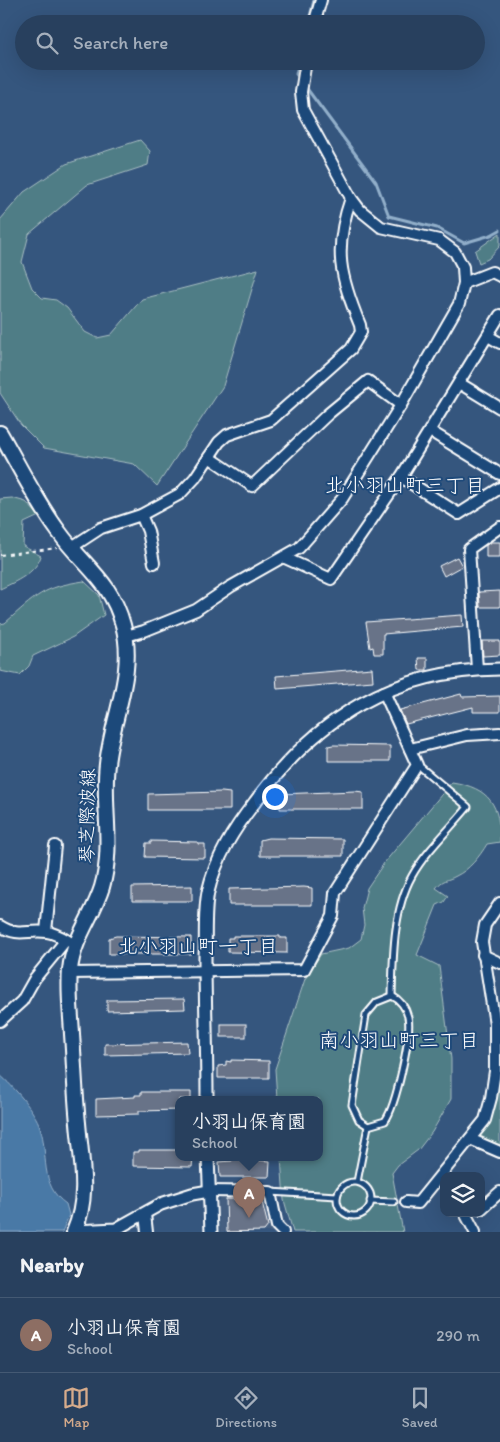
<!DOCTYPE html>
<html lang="en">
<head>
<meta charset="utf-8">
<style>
  body { margin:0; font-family:Itim,"Klee One",sans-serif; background:#304764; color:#f1f3f6 }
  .controls { position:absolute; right:15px; bottom:15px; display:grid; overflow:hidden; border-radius:10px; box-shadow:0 5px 20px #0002 }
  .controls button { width:45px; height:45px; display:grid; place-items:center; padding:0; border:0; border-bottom:1px solid #445973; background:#28405e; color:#f1f3f6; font:25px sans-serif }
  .you { position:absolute; left:274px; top:796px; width:18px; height:18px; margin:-12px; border:4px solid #fff; border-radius:50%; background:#1a73e8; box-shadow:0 0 0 8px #1a73e833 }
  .badge { display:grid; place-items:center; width:32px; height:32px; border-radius:50%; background:#d6ab8b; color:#fff; font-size:16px; font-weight:700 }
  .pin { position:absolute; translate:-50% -41px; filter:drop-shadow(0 1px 2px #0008) }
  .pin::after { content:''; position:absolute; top:26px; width:18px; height:15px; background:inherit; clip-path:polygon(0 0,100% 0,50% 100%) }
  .popup { position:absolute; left:175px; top:1096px; width:148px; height:65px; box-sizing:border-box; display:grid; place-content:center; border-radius:10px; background:#28405e; filter:drop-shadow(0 1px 4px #0005); font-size:16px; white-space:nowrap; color:#a5afbc }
  .popup b { font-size:19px; color:#f1f3f6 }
  .popup::after { content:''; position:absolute; left:50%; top:100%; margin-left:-10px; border:10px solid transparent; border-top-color:#28405e }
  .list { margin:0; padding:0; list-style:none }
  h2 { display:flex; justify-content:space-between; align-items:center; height:65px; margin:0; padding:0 20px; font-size:21px }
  h2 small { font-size:16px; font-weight:400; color:#a5afbc }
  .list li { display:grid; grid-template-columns:32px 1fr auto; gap:15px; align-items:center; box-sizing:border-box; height:75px; padding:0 20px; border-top:1px solid #445973 }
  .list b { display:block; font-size:19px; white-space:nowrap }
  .list p { margin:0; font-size:16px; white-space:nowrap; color:#a5afbc }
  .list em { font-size:16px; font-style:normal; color:#a5afbc }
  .icon { flex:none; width:28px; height:28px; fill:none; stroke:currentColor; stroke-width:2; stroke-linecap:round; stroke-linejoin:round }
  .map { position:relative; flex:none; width:500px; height:1232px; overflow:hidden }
  .search { position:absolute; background:#28405e; box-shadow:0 5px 20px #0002; left:15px; right:15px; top:15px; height:55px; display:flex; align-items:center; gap:12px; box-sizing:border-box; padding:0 18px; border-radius:28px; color:#a5afbc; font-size:19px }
  .sheet { height:140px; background:#28405e }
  nav { display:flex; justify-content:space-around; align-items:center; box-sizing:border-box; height:70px; border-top:1px solid #445973; background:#28405e; font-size:14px; color:#a5afbc }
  nav a { display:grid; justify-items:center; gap:2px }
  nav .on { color:#d6ab8b }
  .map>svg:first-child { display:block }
</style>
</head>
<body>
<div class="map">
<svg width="500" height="1232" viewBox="0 0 500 1232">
  <rect width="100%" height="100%" fill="#35567e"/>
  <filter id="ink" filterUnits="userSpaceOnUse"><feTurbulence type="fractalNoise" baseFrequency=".02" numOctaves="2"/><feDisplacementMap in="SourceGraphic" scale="10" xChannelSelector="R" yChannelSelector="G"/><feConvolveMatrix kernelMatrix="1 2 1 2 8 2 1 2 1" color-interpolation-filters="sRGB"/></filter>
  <g filter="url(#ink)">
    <!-- built -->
    <polygon fill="#445f81" points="222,1197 265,1198 272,1227 277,1232 220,1232 217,1203"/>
    <!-- green -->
    <g fill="#507d86" stroke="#a8bec2">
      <polygon points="140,140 150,151 148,165 87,185 29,234 22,262 32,288 42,298 56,300 67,308 85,332 97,338 111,335 142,299 258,269 223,386 157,486 134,464 44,448 21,425 0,393 0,220 24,192 66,164"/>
      <polygon points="500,233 500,246 488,259 479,263 475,251"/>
      <path d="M 12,498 L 26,502 L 39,516 L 24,523 L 23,546 L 41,556 C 36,573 15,582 0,589 L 0,499 Z"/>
      <path d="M 84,581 L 99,595 L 104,615 L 73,637 L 33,656 L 29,666 L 20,675 L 0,671 L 0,624 L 5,623 C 36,596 42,587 84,581 Z"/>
      <path d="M 452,782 C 490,788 500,805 500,842 L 487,844 C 480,856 469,870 456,876 C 447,881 443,879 436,888 L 448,896 L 444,902 L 437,905 L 417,955 L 439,966 L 451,1059 L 451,1099 L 432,1132 L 418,1150 L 398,1165 L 392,1173 L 403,1232 L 293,1232 L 284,1200 L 281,1157 L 319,1157 L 319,1099 L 277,1099 L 275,1069 L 305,979 L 321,954 L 349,948 L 361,939 L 364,925 L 362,908 L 367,888 L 384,863 Z"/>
      <polygon points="500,1037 500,1149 482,1141 480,1135 489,1122"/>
    </g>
    <!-- water -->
    <path fill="#4a79a6" stroke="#92afca" d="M 0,1075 C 13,1086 35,1111 40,1127 C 49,1155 39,1185 66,1204 L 69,1215 L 62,1232 L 0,1232 Z"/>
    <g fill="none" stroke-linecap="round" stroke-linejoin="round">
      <!-- stream -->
      <g stroke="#92afca" stroke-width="3">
        <polyline points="308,24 314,0"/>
        <polyline points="299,61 296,74 300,79"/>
        <polyline points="305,86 376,182 389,216 437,228 464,243 491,235 500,230"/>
      </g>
    </g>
    <!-- building -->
    <g fill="#687388" stroke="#fff">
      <polygon points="491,542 500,542 500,557 486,557 486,545"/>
      <polygon points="457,557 462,566 444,576 439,566"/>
      <polygon points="500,591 500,607 480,607 479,592"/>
      <polygon points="462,615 463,627 383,634 383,654 374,654 373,647 370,648 366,622"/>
      <polygon points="482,641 500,641 500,655 483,656"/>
      <polygon points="418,658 427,658 427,670 419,670"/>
      <polygon points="372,668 373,681 277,689 276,676"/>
      <polygon points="461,694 462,697 500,696 500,712 473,712 473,707 406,724 400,710"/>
      <polygon points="333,745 390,746 390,761 328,761 328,746"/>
      <polygon points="355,791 363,792 363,809 280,809 280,794"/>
      <polygon points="222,792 230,793 230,810 148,810 148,794"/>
      <polygon points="268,838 343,839 343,856 260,856 260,840"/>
      <polygon points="151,841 198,842 198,844 205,844 205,858 145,857 146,843 151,843"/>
      <polygon points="192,886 192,901 132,901 132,887"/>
      <polygon points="304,887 312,888 312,905 229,905 229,889"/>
      <polygon points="116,936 191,937 191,954 109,954 109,938"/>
      <polygon points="233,936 280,936 280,938 287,938 287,953 228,952 228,938 233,938"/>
      <polygon points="184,999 185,1009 107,1011 107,1000"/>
      <rect x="221" y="1024" width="25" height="13"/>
      <polygon points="187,1042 188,1053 105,1055 105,1044"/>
      <polygon points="231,1060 269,1061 269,1078 218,1078 218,1066 226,1065 226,1061 231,1062"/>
      <polygon points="141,1092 191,1092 191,1099 179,1099 179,1110 139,1111 139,1114 96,1115 96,1099 135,1097 135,1095 141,1095"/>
      <polygon points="139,1150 179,1150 179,1157 193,1157 192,1167 133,1166 133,1152 139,1152"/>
      <polygon points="232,1159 270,1161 269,1177 220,1177 219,1162 232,1161"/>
      <polygon points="226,1199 257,1200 262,1202 268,1226 264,1231 227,1232"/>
    </g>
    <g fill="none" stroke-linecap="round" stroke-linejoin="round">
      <defs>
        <g id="service">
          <path d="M 392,996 C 400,1000 406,1008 408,1017 C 412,1034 396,1106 385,1121 L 368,1126 L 359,1120 L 352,1105 L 366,1015 L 377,1002 Z"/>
          <path d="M 392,996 C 393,958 393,910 412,876 C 426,851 450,829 468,807 L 418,765"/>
          <polyline points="357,1182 368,1126"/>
          <circle cx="354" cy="1199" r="17"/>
          <polyline points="270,1192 337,1196"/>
          <polyline points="370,1201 394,1202"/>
        </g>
        <g id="minor">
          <polyline points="314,24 321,0"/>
          <polyline points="464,283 492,272 500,276"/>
          <polyline points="488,336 500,343"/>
          <polyline points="459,383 500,408"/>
          <polyline points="430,431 500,474"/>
          <polyline points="209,457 252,486 328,414 368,381 401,405"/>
          <polyline points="401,477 459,514 500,488"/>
          <polyline points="141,515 148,531 154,563"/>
          <path d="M 72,547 L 101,528 L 141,515 L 180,494 L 195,478 L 219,442 L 227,435 L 271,420 L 351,349 L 361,332 L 360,325 C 340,276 333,250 351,198"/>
          <polyline points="285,558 331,579 401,477 500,315"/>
          <polyline points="126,636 144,631 196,610 230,587 299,548 342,499 401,405 459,304 464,283 463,267 455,252 439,240 381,227 360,210 351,198 303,110 301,92 306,61"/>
          <polyline points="477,669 469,549 500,527"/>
          <polyline points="410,749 467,735 500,733"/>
          <path d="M 0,926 C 20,938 27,929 47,932 C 55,933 63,938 70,942"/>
          <polyline points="46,931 55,846"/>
          <polyline points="483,955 500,963"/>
          <polyline points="70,973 304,970 333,916 335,893 417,765 384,692"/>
          <polyline points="0,1021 22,1001 35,978 66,940"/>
          <polyline points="470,1139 500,1152"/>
          <polyline points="209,1191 270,1192 277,1226 283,1232"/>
          <polyline points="406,1202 418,1203 485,1120 491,1098 495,1071 495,1024 482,942 485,925 500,903"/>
          <polyline points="481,1209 500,1192"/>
          <polyline points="465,1213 475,1232"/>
          <polyline points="145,1214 147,1232"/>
        </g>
        <g id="tertiary">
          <path d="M 207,1099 C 207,1051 205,1003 205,956 C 206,935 204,912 208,892 C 216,857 234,829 255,802 C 317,717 393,670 500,669"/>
          <polyline points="208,1157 211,1232"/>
          <polyline points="75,1231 116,1229 161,1204 192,1194 209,1191"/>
        </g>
        <path id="secondary" d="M 0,433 C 19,466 36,501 59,532 C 84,567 111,580 123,625 C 136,673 112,717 107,764 C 102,805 114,846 102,887 C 93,916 73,939 70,970 C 68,991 71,1013 72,1034 C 74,1063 75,1093 78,1123 C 81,1160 90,1196 74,1232"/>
      </defs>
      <!-- service casing -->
      <use href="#service" stroke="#fff" stroke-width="9"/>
      <!-- minor casing -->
      <use href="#minor" stroke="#fff" stroke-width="14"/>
      <!-- tertiary casing -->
      <use href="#tertiary" stroke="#fff" stroke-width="15"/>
      <!-- secondary casing -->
      <use href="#secondary" stroke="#fff" stroke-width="18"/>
      <!-- path -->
      <polyline stroke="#fff" stroke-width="2" stroke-dasharray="4 4" stroke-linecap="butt" points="0,555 57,548"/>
      <!-- service -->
      <use href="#service" stroke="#1f4a7a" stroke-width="5"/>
      <!-- minor -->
      <use href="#minor" stroke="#1f4a7a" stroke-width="10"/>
      <!-- tertiary -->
      <use href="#tertiary" stroke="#1f4a7a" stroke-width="11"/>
      <!-- secondary -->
      <use href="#secondary" stroke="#1f4a7a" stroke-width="14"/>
    </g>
  </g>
  <g text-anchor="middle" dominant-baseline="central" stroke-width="4" stroke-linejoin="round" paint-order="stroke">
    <!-- street labels -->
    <g font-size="19" fill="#fff" stroke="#1f4a7a">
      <text transform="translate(87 816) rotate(-89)">琴芝際波線</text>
    </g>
    <!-- neighbourhood labels -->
    <g font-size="20" fill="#fff" stroke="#1f4a7a">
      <text x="405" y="485">北小羽山町三丁目</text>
      <text x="198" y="946">北小羽山町一丁目</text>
      <text x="399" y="1040">南小羽山町三丁目</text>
    </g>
  </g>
</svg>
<div class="controls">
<button><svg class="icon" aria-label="layers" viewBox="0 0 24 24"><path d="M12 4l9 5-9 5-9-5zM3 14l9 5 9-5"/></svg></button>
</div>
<div class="you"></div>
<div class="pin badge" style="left:249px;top:1218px;background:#8d6e63">A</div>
<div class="popup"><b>小羽山保育園</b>School</div>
<div class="search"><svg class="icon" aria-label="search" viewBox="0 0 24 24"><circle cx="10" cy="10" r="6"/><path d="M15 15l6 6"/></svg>Search here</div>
</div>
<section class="sheet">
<h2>Nearby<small></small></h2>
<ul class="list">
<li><span class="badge" style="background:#8d6e63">A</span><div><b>小羽山保育園</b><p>School</p></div><em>290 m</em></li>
</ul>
</section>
<nav>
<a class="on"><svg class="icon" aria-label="map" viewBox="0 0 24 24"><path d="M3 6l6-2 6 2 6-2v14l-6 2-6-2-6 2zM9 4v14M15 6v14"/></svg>Map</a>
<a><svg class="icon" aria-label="directions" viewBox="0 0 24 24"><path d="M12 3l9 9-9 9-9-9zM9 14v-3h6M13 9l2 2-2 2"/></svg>Directions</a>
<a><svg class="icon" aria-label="saved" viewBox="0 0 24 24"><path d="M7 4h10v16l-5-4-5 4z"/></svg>Saved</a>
</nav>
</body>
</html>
